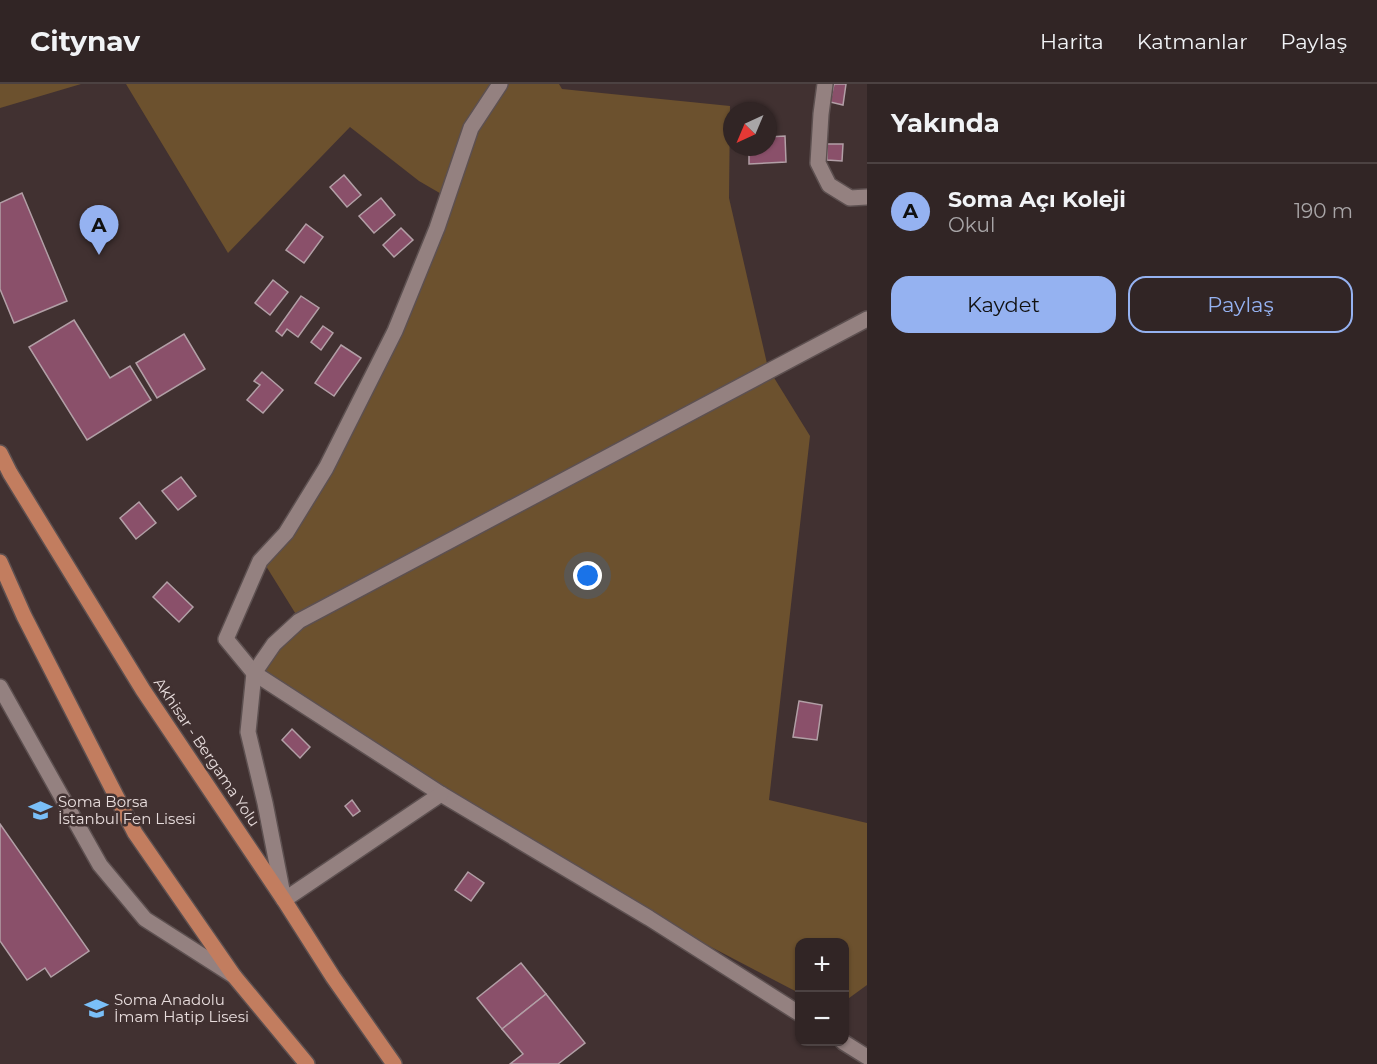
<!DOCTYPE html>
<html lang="tr">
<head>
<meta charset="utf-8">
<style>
  body { margin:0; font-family:Montserrat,sans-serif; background:#392d2d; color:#f1f3f6 }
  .controls { position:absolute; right:18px; bottom:18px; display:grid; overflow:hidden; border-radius:12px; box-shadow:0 2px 4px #0004 }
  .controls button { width:54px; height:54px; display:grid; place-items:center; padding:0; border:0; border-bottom:2px solid #4c4242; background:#312525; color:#f1f3f6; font:30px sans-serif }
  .compass { position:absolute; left:723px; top:18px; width:54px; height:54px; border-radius:50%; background:#312525; box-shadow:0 2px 4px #0004; rotate:224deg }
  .you { position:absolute; left:588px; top:492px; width:21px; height:21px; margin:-15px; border:4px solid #fff; border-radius:50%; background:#1a73e8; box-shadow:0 0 0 9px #1a73e833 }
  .badge { display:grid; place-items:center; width:39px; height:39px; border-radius:50%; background:#95b2f1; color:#111; font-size:20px; font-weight:700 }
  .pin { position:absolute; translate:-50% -50px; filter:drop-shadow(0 2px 3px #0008) }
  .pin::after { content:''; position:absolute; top:32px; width:21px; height:18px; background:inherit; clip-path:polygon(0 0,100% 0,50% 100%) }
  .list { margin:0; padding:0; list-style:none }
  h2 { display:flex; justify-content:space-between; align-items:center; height:78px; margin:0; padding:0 24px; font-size:26px }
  h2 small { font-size:20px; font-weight:400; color:#a8a5a7 }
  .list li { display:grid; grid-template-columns:39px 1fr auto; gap:18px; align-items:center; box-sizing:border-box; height:96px; padding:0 24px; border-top:2px solid #4c4242 }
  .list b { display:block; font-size:22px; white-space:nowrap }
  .list p { margin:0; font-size:20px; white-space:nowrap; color:#a8a5a7 }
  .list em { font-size:20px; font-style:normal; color:#a8a5a7 }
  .actions { display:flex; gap:12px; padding:18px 24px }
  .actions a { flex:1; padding:14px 0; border:2px solid #95b2f1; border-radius:18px; text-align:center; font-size:21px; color:#95b2f1 }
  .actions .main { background:#95b2f1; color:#111 }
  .map { position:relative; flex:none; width:867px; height:980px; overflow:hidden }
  header { display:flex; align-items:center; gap:36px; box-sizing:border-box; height:84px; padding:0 30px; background:#312525; border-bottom:2px solid #4c4242 }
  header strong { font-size:28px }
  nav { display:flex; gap:33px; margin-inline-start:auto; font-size:21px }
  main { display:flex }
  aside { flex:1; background:#312525 }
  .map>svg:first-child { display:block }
</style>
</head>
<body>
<header>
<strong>Citynav</strong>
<nav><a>Harita</a><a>Katmanlar</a><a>Paylaş</a></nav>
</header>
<main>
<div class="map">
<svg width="867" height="980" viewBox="0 0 867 980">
  <rect width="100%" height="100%" fill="#413131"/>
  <!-- green -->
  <g fill="#6c512e">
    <polygon points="0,0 81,0 0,24"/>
    <polygon points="126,0 559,0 562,5 730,22 729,114 768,284 810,352 769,716 867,739 867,901 845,917 844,858 800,858 799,909 650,831 442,707 259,588 278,563 302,540 266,482 289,451 328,386 450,115 419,97 350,43 228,169"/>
  </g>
  <!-- building -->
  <g fill="#8a506a" stroke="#b29fa6" stroke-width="1.5">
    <polygon points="834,0 846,0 843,21 830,18"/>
    <polygon points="785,52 786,78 749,80 749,63 768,63 768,53"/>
    <polygon points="827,60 843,60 842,77 827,76"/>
    <polygon points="344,91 361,111 347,123 330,103"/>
    <polygon points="22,109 67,217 14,239 0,205 0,119"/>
    <polygon points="381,114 395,131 374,149 359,132"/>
    <polygon points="306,140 323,153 304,179 286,166"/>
    <polygon points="401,144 413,156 394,173 383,161"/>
    <polygon points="273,196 288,208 270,231 255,219"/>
    <polygon points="301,212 319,224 298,253 287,245 282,252 276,247"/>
    <polygon points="74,236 110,294 130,282 151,316 87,356 29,263"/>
    <polygon points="323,242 333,249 321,266 311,258"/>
    <polygon points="184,250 205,285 157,314 136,279"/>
    <polygon points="341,261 361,274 334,312 315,299"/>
    <polygon points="262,288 283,306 263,329 247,316 260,301 254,297"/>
    <polygon points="181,393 196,412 178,426 162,407"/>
    <polygon points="139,418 156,439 136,455 120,434"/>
    <polygon points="167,498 193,523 179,538 153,513"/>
    <polygon points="799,617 822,621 817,656 793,653"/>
    <polygon points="292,645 310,663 300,674 282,656"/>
    <polygon points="352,716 360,727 353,732 345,722"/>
    <polygon points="0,740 89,867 51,893 45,884 27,896 0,857"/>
    <polygon points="468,788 484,799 471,817 455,806"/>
    <polygon points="521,879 546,910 502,945 477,914"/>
    <polygon points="546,910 585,959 558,980 510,980 523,970 502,945"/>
  </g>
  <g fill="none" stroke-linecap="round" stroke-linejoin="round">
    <defs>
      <g id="minor">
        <polyline points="500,0 471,44 437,144 395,247 326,384 286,449 260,477 226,555 254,589 441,710 649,834 800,930"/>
        <polyline points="825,0 821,30 818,79 829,101 850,114 867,113"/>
        <polyline points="441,710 284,816 265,719 248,648 254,589 274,560 299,537 867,235"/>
        <polyline points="843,958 867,973"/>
      </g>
      <polyline id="tertiary" points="0,603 100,781 145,835 234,892"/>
      <g id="primary">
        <polyline points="0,369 10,389 143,606 284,816 333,893 394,980"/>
        <polyline points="0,478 24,532 135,749 234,892 307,980"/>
      </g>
    </defs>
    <!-- minor casing -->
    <use href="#minor" stroke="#5d5050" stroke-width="18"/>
    <!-- tertiary casing -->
    <use href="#tertiary" stroke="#5d5050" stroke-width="18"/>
    <!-- primary casing -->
    <use href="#primary" stroke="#5d5050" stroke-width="18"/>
    <!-- minor -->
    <use href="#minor" stroke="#948180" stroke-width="15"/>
    <!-- tertiary -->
    <use href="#tertiary" stroke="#948180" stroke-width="15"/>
    <!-- primary -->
    <use href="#primary" stroke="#c27d5f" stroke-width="15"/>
  </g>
  <!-- icons -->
  <defs>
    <symbol id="school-bare" viewBox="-9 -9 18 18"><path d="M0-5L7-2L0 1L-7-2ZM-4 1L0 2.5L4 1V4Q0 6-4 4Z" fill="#7abff8" stroke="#413131" stroke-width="2.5" paint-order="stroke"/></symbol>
  </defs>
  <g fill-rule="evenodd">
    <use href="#school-bare" x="24" y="710" width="33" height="33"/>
    <use href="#school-bare" x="80" y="908" width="33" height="33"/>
  </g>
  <g text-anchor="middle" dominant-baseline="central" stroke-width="5" stroke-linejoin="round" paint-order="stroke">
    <!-- street labels -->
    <g font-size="15" fill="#e7dcdc" stroke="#413131">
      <text transform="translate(207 668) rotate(56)">Akhisar - Bergama Yolu</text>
    </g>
    <!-- poi labels -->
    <g font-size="15" fill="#e7dcdc" stroke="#413131" text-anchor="start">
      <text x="58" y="717">Soma Borsa<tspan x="58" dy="17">İstanbul Fen Lisesi</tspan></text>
      <text x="114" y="915">Soma Anadolu<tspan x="114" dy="17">İmam Hatip Lisesi</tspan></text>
    </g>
  </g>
</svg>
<div class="controls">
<button>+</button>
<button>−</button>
</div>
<svg class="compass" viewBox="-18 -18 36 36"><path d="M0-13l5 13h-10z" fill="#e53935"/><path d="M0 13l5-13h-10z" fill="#a8a5a7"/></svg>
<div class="you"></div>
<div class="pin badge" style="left:99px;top:171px">A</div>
</div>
<aside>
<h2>Yakında<small></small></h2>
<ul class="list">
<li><span class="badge">A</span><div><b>Soma Açı Koleji</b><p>Okul</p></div><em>190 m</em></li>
</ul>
<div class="actions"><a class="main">Kaydet</a><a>Paylaş</a></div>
</aside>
</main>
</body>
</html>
